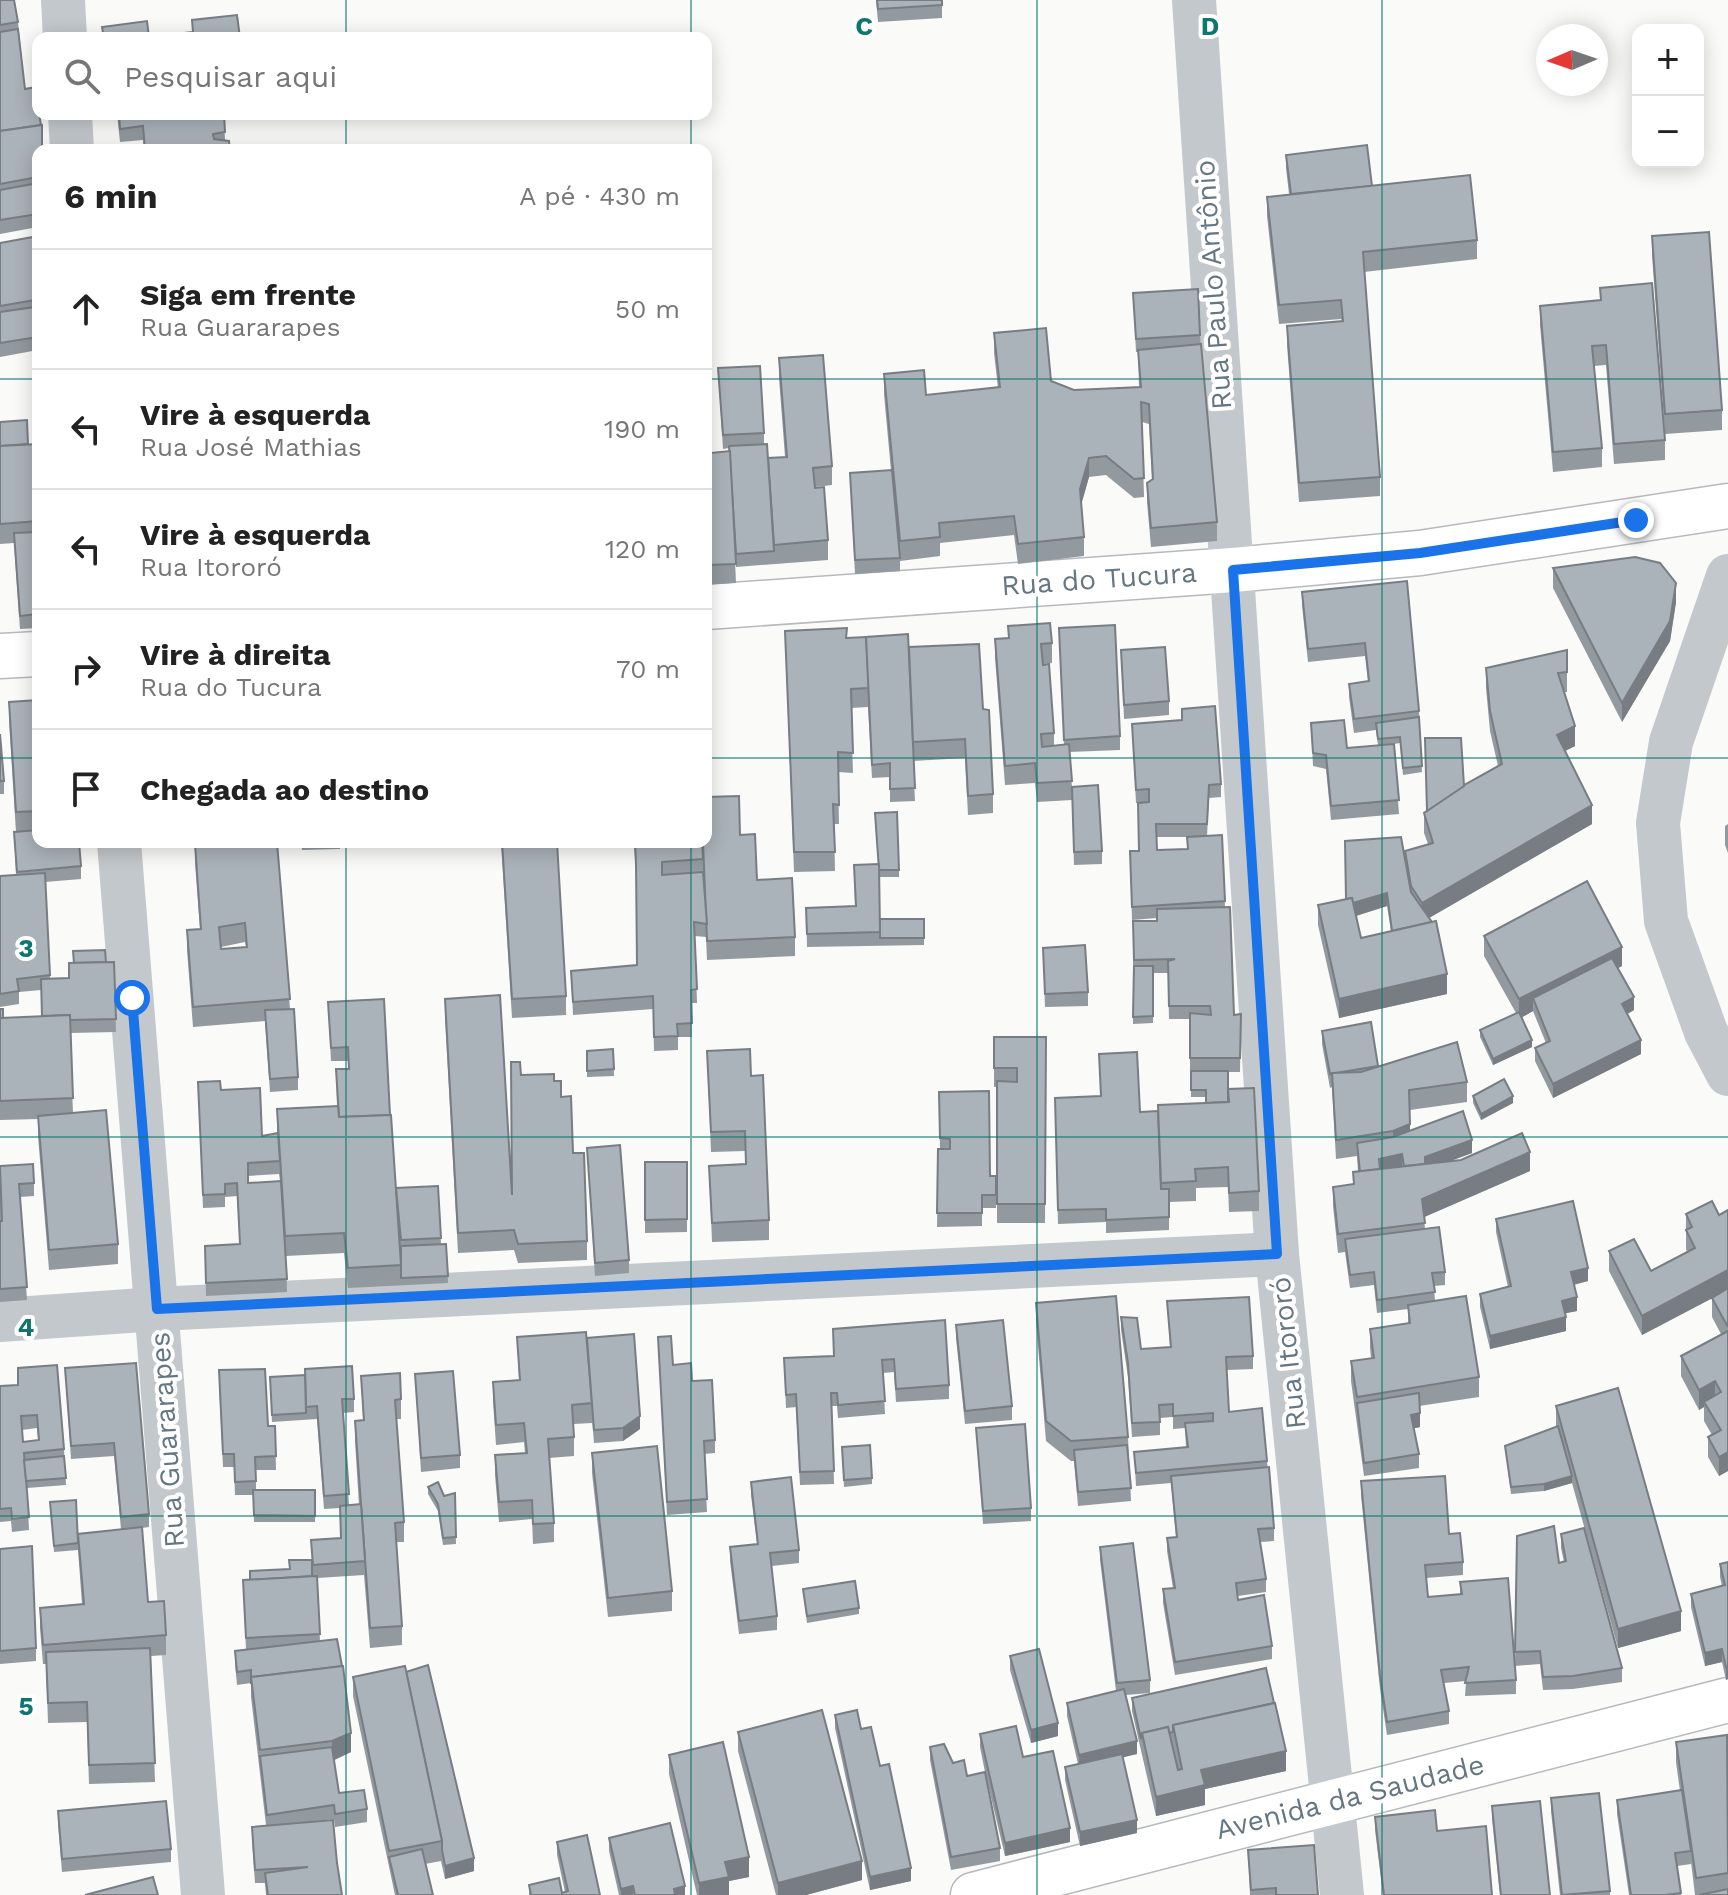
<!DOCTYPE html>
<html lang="pt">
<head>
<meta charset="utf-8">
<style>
  body { margin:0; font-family:"Work Sans",sans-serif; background:#f6f6f6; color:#222 }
  .controls { position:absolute; right:24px; top:24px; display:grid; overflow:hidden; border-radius:16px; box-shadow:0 4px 20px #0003 }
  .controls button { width:72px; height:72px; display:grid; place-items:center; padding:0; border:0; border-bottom:2px solid #e0e0e0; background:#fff; color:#222; font:40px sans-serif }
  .compass { position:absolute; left:1536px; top:24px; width:72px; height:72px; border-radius:50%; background:#fff; box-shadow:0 4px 20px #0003; rotate:268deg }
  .stop { position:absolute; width:24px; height:24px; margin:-18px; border:6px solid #1a73e8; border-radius:50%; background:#fff }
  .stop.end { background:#1a73e8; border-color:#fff; box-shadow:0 2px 8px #0008 }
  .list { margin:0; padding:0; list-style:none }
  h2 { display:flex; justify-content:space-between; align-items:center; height:104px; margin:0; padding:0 32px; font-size:34px }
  h2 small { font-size:26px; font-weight:400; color:#767676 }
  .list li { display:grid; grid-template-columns:52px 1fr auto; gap:24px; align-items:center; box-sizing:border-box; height:120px; padding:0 32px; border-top:2px solid #e0e0e0 }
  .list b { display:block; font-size:30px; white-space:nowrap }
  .list p { margin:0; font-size:26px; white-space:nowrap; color:#767676 }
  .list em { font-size:26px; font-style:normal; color:#767676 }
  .icon { flex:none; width:44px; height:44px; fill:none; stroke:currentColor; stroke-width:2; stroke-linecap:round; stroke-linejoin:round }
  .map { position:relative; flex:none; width:1728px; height:1895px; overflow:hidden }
  .search { position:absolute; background:#fff; box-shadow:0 4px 20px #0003; left:32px; top:32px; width:680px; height:88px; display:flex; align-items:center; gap:20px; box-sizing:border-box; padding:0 28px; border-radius:16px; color:#767676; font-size:30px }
  .panel { position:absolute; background:#fff; box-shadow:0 4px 20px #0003; left:32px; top:144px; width:680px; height:704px; border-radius:16px }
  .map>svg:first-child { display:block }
</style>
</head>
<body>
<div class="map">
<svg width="1728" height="1895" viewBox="0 0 1728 1895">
  <rect width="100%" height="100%" fill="#fafaf8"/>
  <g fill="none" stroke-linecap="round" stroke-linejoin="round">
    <defs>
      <g id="major">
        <polyline points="706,607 1233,570 1420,553 1728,506"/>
        <polyline points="0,656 38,654"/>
        <polyline points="973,1895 1728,1700"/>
      </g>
    </defs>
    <!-- major casing -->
    <use href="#major" stroke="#b5babe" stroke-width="47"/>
    <!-- minor -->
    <g stroke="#c3c8cc" stroke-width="44">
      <polyline points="63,0 65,38"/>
      <polyline points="1194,0 1277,1254 1342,1895"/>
      <polyline points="70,114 72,150"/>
      <polyline points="1728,576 1671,742 1658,823 1666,921 1706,1032 1728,1074"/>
      <polyline points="119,842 203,1895"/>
      <polyline points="0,1320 157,1309 1277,1254"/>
    </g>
    <!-- major -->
    <use href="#major" stroke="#fff" stroke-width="44"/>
  </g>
  <!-- wall -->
  <g fill="#929a9f" fill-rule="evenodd">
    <polygon points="0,0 18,22 25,89 38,150 38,227 0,234"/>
    <polygon points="876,0 942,0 942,18 878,22"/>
    <polygon points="117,114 224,114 225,141 230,150 144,150 143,140 120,142"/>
    <polygon points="1286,155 1372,186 1477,240 1477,259 1364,272 1380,477 1380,496 1299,502 1287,345 1287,326 1342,321 1341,319 1279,324 1267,216 1267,197 1289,194 1286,168"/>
    <polygon points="1652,236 1722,410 1722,430 1665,434 1652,255"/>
    <polygon points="0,243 35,297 38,325 38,350 0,357"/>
    <polygon points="1600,288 1665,440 1665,460 1614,464 1606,365 1594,366 1602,448 1602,467 1553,472 1540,325 1540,306 1600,300"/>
    <polygon points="1133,293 1200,335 1217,522 1217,541 1151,547 1147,502 1147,483 1152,480 1149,424 1142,422 1144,497 1134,498 1106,475 1089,477 1081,504 1084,537 1084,556 1018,564 1014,535 940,543 940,556 900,561 900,571 855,574 850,473 891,471 884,394 884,374 926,395 998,388 994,353 994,333 1051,381 1074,390 1139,387 1138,352 1136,352"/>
    <polygon points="779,358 832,466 832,485 815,487 828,540 828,560 736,567 734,538 736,583 706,585 706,447 711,453 729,452 729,448 723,449 718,368 764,433 764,444 768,465 785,457 779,378"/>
    <polygon points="0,422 28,444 38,444 38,628 20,629 14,543 0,544"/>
    <polygon points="1553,568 1676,602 1670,641 1622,722 1553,588"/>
    <polygon points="1407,581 1419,711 1422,772 1403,775 1400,743 1394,744 1399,814 1331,820 1326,769 1313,766 1311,723 1347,748 1378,745 1376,730 1354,733 1349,697 1349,684 1368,681 1365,656 1308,662 1302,605 1302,592"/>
    <polygon points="1008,626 1052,643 1052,663 1043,664 1054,733 1054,746 1064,745 1059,628 1120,736 1120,750 1069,752 1072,787 1102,851 1102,864 1074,865 1072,800 1037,802 1035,783 1005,785 995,658 995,639 1008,638"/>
    <polygon points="785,631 847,638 909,650 983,709 993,794 993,813 968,815 965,758 913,761 915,801 890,802 890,777 872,778 868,707 851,708 853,773 838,772 839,824 834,824 835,871 794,872"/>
    <polygon points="1121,650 1169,701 1169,715 1124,719"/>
    <path d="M 1567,650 L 1567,692 L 1564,692 L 1575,746 L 1565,751 L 1592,824 L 1429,918 L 1447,994 L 1339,1018 L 1318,925 L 1318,905 L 1345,899 L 1405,856 L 1428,844 L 1424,833 L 1424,813 L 1464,786 L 1498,766 L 1490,731 L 1486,688 L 1486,668 ZM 1387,906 L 1391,931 L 1361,938 L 1356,916 Z"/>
    <polygon points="38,700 38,842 81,866 81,879 45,882 50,979 69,978 106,962 114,962 116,1032 70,1033 73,1113 118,1244 118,1264 49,1270 38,1136 38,1119 0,1120 0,1009 3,1018 41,1016 41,990 19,992 19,1004 0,1007 0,876 16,875 14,832 16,832 9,721 9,702"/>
    <path d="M 1132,724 L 1221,784 L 1221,797 L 1209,798 L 1207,836 L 1222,835 L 1225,907 L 1234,1015 L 1241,1014 L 1240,1072 L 1228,1072 L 1229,1089 L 1259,1191 L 1259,1211 L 1229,1212 L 1228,1187 L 1196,1188 L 1196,1201 L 1169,1202 L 1169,1230 L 1106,1233 L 1106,1222 L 1058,1224 L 1055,1111 L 1140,1112 L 1158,1111 L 1206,1103 L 1206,1097 L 1191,1097 L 1191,1071 L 1190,1071 L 1190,1019 L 1169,1019 L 1168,973 L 1153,973 L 1153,1023 L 1133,1024 L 1133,921 L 1157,921 L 1157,918 L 1132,920 L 1130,851 L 1139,851 L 1138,803 L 1136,803 ZM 1157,837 L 1187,837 L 1187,849 L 1157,850 Z"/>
    <polygon points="0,734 4,781 4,794 0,794"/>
    <polygon points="1728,824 1728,853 1725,845 1725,826"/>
    <polygon points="740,835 757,880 795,937 795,956 707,960 706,937 695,936 697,1003 691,1003 692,1037 678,1037 678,1050 654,1051 653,1009 573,1015 571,971 637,965 636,877 634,842 706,842"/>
    <path d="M 213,842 L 277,842 L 290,1009 L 298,1077 L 298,1090 L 270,1092 L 265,1021 L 193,1027 L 187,950 L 187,930 L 200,929 L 195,863 L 195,844 ZM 245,942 L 246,947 L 221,949 L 221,947 Z"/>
    <polygon points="301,842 340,842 340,849 302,850"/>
    <polygon points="501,842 557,842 566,996 566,1015 512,1018"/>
    <polygon points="854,865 899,870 899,877 879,877 880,929 924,919 924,945 807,947 806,908 855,906"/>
    <polygon points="1484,936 1622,966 1618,968 1634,1010 1627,1014 1641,1054 1553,1098 1535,1061 1535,1048 1546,1043 1533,1011 1522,1017 1532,1047 1493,1065 1480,1037 1480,1030 1516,1013 1484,956"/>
    <polygon points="1043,948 1088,992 1088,1006 1045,1007"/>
    <polygon points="445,999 512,1193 521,1075 554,1081 561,1097 573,1153 587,1241 587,1260 518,1263 514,1250 458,1253 445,1018"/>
    <path d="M 328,1002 L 390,1115 L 396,1188 L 438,1186 L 441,1244 L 446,1244 L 448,1283 L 348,1288 L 344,1253 L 286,1256 L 287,1292 L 206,1296 L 205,1246 L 240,1244 L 237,1196 L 225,1197 L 225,1207 L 203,1208 L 198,1082 L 221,1090 L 262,1136 L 277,1133 L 277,1109 L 337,1106 L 336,1069 L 348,1069 L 348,1061 L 331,1061 ZM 279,1174 L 280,1181 L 248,1183 L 248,1176 Z"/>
    <polygon points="1371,1022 1378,1067 1467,1082 1467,1102 1410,1110 1410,1130 1472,1153 1451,1161 1530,1171 1424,1217 1425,1229 1445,1272 1445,1285 1434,1286 1435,1301 1479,1377 1479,1397 1419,1406 1420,1427 1414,1428 1419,1454 1419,1468 1364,1476 1351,1381 1351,1361 1371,1358 1370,1348 1370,1329 1408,1323 1408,1309 1377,1313 1374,1285 1350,1288 1345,1252 1338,1253 1333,1206 1333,1187 1353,1184 1353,1172 1358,1172 1357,1156 1336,1159 1332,1087 1330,1088 1322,1044 1322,1031"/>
    <polygon points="994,1037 1046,1037 1045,1223 997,1223 997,1087 994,1087"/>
    <polygon points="613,1049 614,1076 587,1077 587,1051"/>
    <polygon points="707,1051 751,1076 769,1220 769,1240 712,1242 709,1166 746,1164 745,1151 711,1152"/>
    <polygon points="939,1092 990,1176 996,1176 996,1208 982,1208 982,1226 937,1227 938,1149 940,1149"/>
    <polygon points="1473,1096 1513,1103 1481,1120 1473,1103"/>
    <polygon points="587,1148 629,1260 629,1273 595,1276"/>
    <polygon points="645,1162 687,1162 687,1232 645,1233"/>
    <polygon points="0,1166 34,1183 34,1196 20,1197 27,1300 0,1302"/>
    <polygon points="1728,1210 1728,1471 1719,1476 1708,1457 1708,1437 1712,1435 1704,1421 1704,1407 1699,1410 1681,1376 1681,1356 1721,1334 1712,1317 1712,1298 1642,1335 1609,1271 1609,1251 1651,1271 1687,1252 1686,1249 1686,1214 1719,1215"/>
    <polygon points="1496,1219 1588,1281 1574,1285 1577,1311 1565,1313 1566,1331 1490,1349 1480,1307 1480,1294 1508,1287 1496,1232"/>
    <polygon points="1167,1301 1253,1356 1253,1369 1227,1370 1229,1412 1267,1461 1274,1528 1274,1541 1260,1542 1266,1579 1266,1592 1238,1596 1238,1600 1272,1646 1272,1659 1175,1675 1163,1603 1163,1589 1173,1588 1167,1551 1167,1538 1176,1537 1171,1483 1136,1486 1134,1452 1186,1447 1185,1428 1173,1429 1173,1417 1160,1418 1160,1435 1132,1437 1128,1377 1121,1330 1121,1317 1141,1349 1170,1347"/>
    <polygon points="1036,1303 1128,1437 1131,1501 1078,1506 1074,1461 1071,1461 1046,1441 1036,1322"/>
    <polygon points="956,1325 1012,1406 1012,1420 965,1424 956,1338"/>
    <polygon points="833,1329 949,1385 949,1399 896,1402 894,1372 883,1373 885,1414 838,1418 837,1406 832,1406 834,1484 800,1485 796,1407 786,1408 784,1358 833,1356"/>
    <polygon points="517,1337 587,1338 640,1429 623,1441 594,1443 592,1419 592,1423 574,1424 574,1456 549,1458 554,1523 554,1542 533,1544 532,1519 499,1522 495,1475 495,1455 525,1453 524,1442 496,1445 493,1401 493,1382 519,1380"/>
    <polygon points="658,1337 673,1365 692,1381 715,1440 715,1453 704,1454 707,1512 667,1515"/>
    <polygon points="136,1363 149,1514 149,1527 142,1528 148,1602 166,1635 166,1655 151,1656 155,1782 89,1784 87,1722 48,1723 46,1664 43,1664 40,1628 40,1608 82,1604 78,1550 54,1552 50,1502 79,1534 121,1529 114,1456 71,1459 65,1368"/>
    <polygon points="415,1374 460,1455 460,1468 421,1472"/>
    <polygon points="361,1376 401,1399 401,1419 396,1419 404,1522 404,1542 396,1542 402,1626 402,1645 370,1648 364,1575 317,1578 320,1641 351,1752 334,1760 339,1793 367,1809 367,1822 335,1827 334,1819 316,1821 337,1863 342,1895 266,1895 265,1883 255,1883 252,1840 252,1827 266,1825 251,1697 251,1683 237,1685 235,1664 235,1651 246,1650 243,1580 250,1580 289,1569 289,1560 312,1560 311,1540 341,1538 340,1508 324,1509 317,1419 272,1422 270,1377 354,1399 354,1412 343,1413 349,1505 359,1505 355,1441 355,1421 363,1420"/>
    <polygon points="219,1384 268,1426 275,1426 276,1470 256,1470 256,1490 315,1490 315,1522 254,1522 253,1495 235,1495 234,1467 223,1467"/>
    <path d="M 18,1385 L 64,1449 L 66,1485 L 27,1488 L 29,1530 L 12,1532 L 11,1521 L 0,1522 L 0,1386 ZM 37,1428 L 38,1440 L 23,1442 L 22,1430 Z"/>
    <polygon points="1556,1406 1681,1631 1618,1648 1572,1483 1544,1491 1511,1494 1505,1446 1556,1427"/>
    <polygon points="976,1428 1031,1508 1031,1521 983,1524"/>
    <polygon points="592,1453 672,1591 672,1611 608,1617 592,1473"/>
    <polygon points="842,1454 872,1478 872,1484 844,1487"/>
    <polygon points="1361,1481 1449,1534 1463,1562 1463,1575 1426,1578 1428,1597 1460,1594 1460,1582 1516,1680 1516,1694 1465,1696 1466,1681 1444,1683 1449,1711 1449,1724 1387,1735 1380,1689 1361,1495"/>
    <polygon points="751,1482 799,1550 799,1563 772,1566 777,1616 777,1630 739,1634 730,1561 730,1547 757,1544 751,1495"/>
    <polygon points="428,1487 444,1496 455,1493 456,1544 443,1545 438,1511 428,1494"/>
    <polygon points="1561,1534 1622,1668 1622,1682 1573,1689 1543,1690 1540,1664 1515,1666 1517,1536 1559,1563 1564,1562 1561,1548"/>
    <polygon points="1100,1547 1150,1680 1150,1693 1126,1695 1137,1754 1122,1757 1137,1833 1080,1846 1065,1780 1065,1767 1078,1764 1067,1716 1067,1703 1116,1691 1100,1560"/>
    <polygon points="0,1549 36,1648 36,1661 0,1664"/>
    <polygon points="1728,1562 1728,1679 1726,1680 1722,1662 1705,1666 1691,1607 1691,1594 1722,1586 1720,1577 1720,1564"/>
    <polygon points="803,1589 859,1608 859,1614 807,1623"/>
    <polygon points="1010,1656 1058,1736 1031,1743 1010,1670"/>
    <polygon points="406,1672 474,1871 445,1879 441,1861 425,1864 433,1895 395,1895 353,1696 353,1677"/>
    <polygon points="1132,1698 1286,1771 1205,1789 1205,1805 1156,1816 1132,1711"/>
    <polygon points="835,1715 861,1729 880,1766 911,1881 870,1890 835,1728"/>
    <polygon points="738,1732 862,1880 806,1895 776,1895 738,1751"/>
    <polygon points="980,1734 1023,1757 1070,1842 1005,1856 986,1776 1000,1848 1000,1861 951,1870 930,1760 930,1747 967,1776 985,1772 980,1747"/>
    <polygon points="1676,1742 1728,1742 1728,1895 1695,1895 1691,1862 1691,1864 1677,1866 1681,1895 1629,1895 1617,1814 1617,1800 1680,1791 1676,1762"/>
    <polygon points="669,1755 749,1877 729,1881 729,1895 697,1895 669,1774"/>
    <polygon points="1551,1798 1610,1891 1610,1895 1560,1895 1551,1811"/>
    <polygon points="1492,1806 1550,1895 1500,1895 1492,1819"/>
    <polygon points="58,1811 171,1849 171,1862 62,1872 58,1824"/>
    <polygon points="1375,1817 1437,1831 1492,1895 1383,1895 1375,1830"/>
    <polygon points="609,1838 685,1895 619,1895 609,1851"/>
    <polygon points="557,1842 600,1895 529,1895 529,1885 562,1893 565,1892 557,1855"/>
    <polygon points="1248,1850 1318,1895 1250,1895"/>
  </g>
  <!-- shaded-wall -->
  <g fill="#777d82">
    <polygon points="38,276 38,296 34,297 34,278"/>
    <polygon points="1089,458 1089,477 1080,509 1080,489"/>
    <polygon points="1676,583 1676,602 1670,641 1622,722 1622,703"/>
    <polygon points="1575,726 1575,746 1557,755 1557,735"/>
    <polygon points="1592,805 1592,824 1422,922 1422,903"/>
    <polygon points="1387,893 1387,906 1346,919 1346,906"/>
    <polygon points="1622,947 1622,966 1537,1009 1533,998 1533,1011 1519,1019 1519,999"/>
    <polygon points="1447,974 1447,994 1339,1018 1339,999"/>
    <polygon points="1634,997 1634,1010 1622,1017 1622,1004"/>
    <polygon points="1532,1040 1532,1047 1493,1065 1493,1059"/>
    <polygon points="1641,1040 1641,1054 1553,1098 1553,1084"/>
    <polygon points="1513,1096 1513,1103 1481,1120 1481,1114"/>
    <polygon points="1410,1124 1410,1144 1393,1150 1393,1131"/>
    <polygon points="1472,1140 1472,1153 1425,1170 1425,1157"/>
    <polygon points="1530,1152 1530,1171 1422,1218 1422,1199"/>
    <polygon points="1402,1154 1402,1168 1379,1173 1379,1159"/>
    <polygon points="1588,1268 1588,1281 1571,1285 1571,1272"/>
    <polygon points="1728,1270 1728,1290 1642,1335 1642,1316"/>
    <polygon points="1577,1297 1577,1311 1562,1314 1562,1301"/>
    <polygon points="1566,1317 1566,1331 1490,1349 1490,1336"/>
    <polygon points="1715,1381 1715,1401 1704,1402 1704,1407 1699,1410 1699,1390"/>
    <polygon points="1420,1413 1420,1427 1411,1429 1411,1415"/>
    <polygon points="640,1416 640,1429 623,1441 623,1428"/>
    <polygon points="1728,1452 1728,1471 1719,1476 1719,1457"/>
    <polygon points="1572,1476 1572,1483 1544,1491 1544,1484"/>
    <polygon points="1681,1611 1681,1631 1618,1648 1618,1629"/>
    <polygon points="1722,1649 1722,1662 1705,1666 1705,1653"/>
    <polygon points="1728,1666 1728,1679 1726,1680 1726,1667"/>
    <polygon points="1058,1723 1058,1736 1031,1743 1031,1730"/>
    <polygon points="351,1733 351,1752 332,1761 332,1741"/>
    <polygon points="1137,1741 1137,1754 1079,1768 1079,1755"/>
    <polygon points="1286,1751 1286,1771 1205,1789 1205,1805 1156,1816 1156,1797 1201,1770"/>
    <polygon points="1137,1820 1137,1833 1080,1846 1080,1832"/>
    <polygon points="1070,1828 1070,1842 1005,1856 1005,1843"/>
    <polygon points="749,1857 749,1877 729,1881 729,1895 699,1895 699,1883 725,1862"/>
    <polygon points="474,1858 474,1871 445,1879 445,1866"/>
    <polygon points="862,1861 862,1880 806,1895 778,1895 778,1883"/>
    <polygon points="911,1868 911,1881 870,1890 870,1877"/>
    <polygon points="633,1886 633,1895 621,1895 621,1889"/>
    <polygon points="685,1886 685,1895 674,1895 674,1889"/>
  </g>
  <!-- building -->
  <g fill="#aab3b9" stroke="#777d82" stroke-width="2" fill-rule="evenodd">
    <polygon points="0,0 14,0 18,22 0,25"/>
    <polygon points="877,0 942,0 942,5 878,9"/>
    <polygon points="237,15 240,38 104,38 102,27 147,21 149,37 193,32 192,20"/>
    <polygon points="18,29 25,89 36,87 38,114 39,114 41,125 0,131 0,32"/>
    <polygon points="119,114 224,114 225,132 213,134 214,139 229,141 230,150 145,150 143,126 120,129"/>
    <polygon points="42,125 42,150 38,150 38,177 0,184 0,131"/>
    <polygon points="1367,145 1372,186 1291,194 1286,155"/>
    <polygon points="1470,175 1477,240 1363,252 1380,477 1299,483 1287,326 1343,321 1341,300 1279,305 1267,197"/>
    <polygon points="38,183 38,214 0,220 0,190"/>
    <polygon points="1709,232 1722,410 1665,414 1652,236"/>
    <polygon points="38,236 38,276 34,278 35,300 0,306 0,243"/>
    <polygon points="1652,283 1665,440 1614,444 1606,345 1592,346 1602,448 1553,452 1540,306 1601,300 1600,288"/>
    <polygon points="1198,289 1200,335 1136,339 1133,293"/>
    <polygon points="35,307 38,325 38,337 0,343 0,312"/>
    <polygon points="1046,328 1051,381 1074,390 1141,387 1138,350 1201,344 1217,522 1151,528 1147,483 1153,479 1149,404 1141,402 1144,478 1134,479 1106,456 1089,458 1080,489 1084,537 1018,544 1014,516 939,523 940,537 900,541 884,374 924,370 926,395 1000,387 994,333"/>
    <polygon points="823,355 832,466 813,468 815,488 824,487 828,540 774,545 768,458 787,457 779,358"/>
    <polygon points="760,366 764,433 723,435 718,368"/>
    <polygon points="27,420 28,444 0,446 0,422"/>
    <polygon points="38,444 38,521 0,524 0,446"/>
    <polygon points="767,444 774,551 736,554 729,446"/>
    <polygon points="711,446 711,453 730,451 736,564 706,565 706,447"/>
    <polygon points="892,470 900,558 855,560 850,473"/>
    <polygon points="38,532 38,614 20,616 14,533"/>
    <polygon points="1635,557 1660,563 1676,583 1670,621 1622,703 1553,568"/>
    <polygon points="1407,581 1419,711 1354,719 1349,684 1369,681 1365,643 1308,649 1302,592"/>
    <polygon points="1050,623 1052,643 1041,644 1043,665 1049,664 1054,733 1041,734 1042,747 1069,744 1072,781 1037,783 1035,763 1005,766 995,639 1009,638 1008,626"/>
    <polygon points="1115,625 1120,736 1064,740 1059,628"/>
    <polygon points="847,628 846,638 866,637 869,688 851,689 853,753 838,752 839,805 833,804 835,852 794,852 785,631"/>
    <polygon points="908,634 915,788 890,789 890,763 872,765 866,637"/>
    <polygon points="979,644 983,709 989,710 993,794 968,796 965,739 913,742 909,647"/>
    <polygon points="1165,647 1169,701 1124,705 1121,650"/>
    <polygon points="1567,650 1567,672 1558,673 1575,726 1557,735 1592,805 1422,903 1411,886 1405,851 1433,843 1424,813 1464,785 1502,764 1490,711 1486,668"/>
    <polygon points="38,700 38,811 16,812 9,702"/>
    <polygon points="1215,706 1221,784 1209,785 1207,824 1156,824 1157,850 1188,849 1187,837 1222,835 1225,901 1132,907 1130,851 1139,851 1138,803 1149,802 1149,789 1136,790 1132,724 1182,720 1182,709"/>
    <polygon points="1419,717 1422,766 1403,768 1400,737 1378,739 1376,723"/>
    <polygon points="1344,720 1347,748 1394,744 1399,800 1331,806 1326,755 1313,753 1311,723"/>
    <polygon points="0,734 4,781 0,781"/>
    <polygon points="1425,738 1461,738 1464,786 1427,811"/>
    <polygon points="1098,785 1102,851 1074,852 1072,787"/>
    <polygon points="739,796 740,835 755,834 757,880 792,878 795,937 707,941 703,842 706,842 706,797"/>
    <polygon points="897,812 899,870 879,870 875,813"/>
    <polygon points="38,830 38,842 79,842 81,866 17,872 14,832"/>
    <polygon points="1401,837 1411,892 1432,922 1392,931 1387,893 1353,903 1352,898 1346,899 1345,841"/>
    <path d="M 221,842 L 277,842 L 290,999 L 193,1007 L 187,930 L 201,929 L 195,844 ZM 245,923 L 247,947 L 221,949 L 219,927 Z"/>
    <polygon points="502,842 557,842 566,996 512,999"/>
    <polygon points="635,842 702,842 703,859 662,862 662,875 703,872 707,924 694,922 697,989 691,990 692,1023 677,1024 678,1036 654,1037 653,996 573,1002 571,971 637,965 636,864"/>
    <polygon points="879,864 880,932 807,934 806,908 856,906 854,865"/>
    <polygon points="45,873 50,975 17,979 19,991 0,994 0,876"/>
    <polygon points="1587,881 1622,947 1519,999 1484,936"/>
    <polygon points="1352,898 1361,938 1436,921 1447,974 1339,999 1318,905"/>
    <polygon points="1230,907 1234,1015 1241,1014 1240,1058 1190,1058 1190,1013 1211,1015 1210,1006 1169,1006 1168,961 1175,959 1134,960 1133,921 1157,921 1157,909"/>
    <rect x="880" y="919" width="44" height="19"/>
    <polygon points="1085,945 1088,992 1045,994 1043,948"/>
    <polygon points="105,950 106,962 74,963 73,951"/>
    <polygon points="1612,958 1634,997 1622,1004 1641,1040 1553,1084 1535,1048 1550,1041 1533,998"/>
    <polygon points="114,962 116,1019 70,1020 70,1015 42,1016 41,979 69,978 69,963"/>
    <polygon points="1134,966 1153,966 1153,1016 1133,1017"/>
    <polygon points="500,995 512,1195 511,1062 520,1062 521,1075 554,1074 554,1081 561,1081 561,1097 571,1096 573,1153 584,1153 587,1241 518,1244 514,1230 458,1233 445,999"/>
    <polygon points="384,999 390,1115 339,1117 336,1069 349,1069 348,1047 331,1048 328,1002"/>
    <rect x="0" y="1009" width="3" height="9"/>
    <polygon points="294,1009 298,1077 270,1079 265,1010"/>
    <polygon points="1519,1012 1532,1040 1493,1059 1480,1030"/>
    <polygon points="70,1015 73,1098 0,1101 0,1018"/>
    <polygon points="1371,1022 1378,1066 1330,1074 1322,1031"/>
    <polygon points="994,1037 1046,1037 1045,1204 997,1204 997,1081 1017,1082 1017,1068 994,1068"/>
    <polygon points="1457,1042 1467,1082 1409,1090 1410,1124 1393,1131 1336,1140 1332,1073 1361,1072"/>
    <polygon points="613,1049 614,1069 587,1071 587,1051"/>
    <polygon points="750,1049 751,1076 763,1075 769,1220 712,1223 709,1166 746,1164 745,1131 711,1132 707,1051"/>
    <polygon points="1137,1052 1140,1112 1158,1111 1161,1189 1169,1189 1169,1217 1106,1220 1106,1209 1058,1210 1055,1098 1101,1096 1099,1054"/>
    <polygon points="1191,1071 1228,1071 1228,1102 1206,1103 1206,1090 1191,1090"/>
    <polygon points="1504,1079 1513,1096 1481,1114 1473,1096"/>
    <polygon points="220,1081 221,1090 260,1088 262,1136 278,1133 280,1161 248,1163 248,1183 281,1181 287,1279 206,1283 205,1246 240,1244 237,1183 225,1184 225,1194 203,1195 198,1082"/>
    <polygon points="1254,1088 1259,1191 1229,1193 1228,1167 1195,1169 1196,1181 1161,1183 1158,1105 1229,1102 1228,1089"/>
    <polygon points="989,1091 990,1176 996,1176 996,1195 982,1195 982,1213 937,1213 938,1149 950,1149 950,1139 940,1138 939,1092"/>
    <polygon points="338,1106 339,1117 391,1115 401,1265 348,1268 344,1233 285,1236 277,1109"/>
    <polygon points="106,1110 118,1244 49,1250 38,1116"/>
    <polygon points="1463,1111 1472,1140 1425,1157 1425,1164 1404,1166 1402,1154 1379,1159 1380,1169 1360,1172 1357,1143 1393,1137"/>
    <polygon points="1522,1133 1530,1152 1422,1199 1425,1223 1338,1234 1333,1187 1354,1184 1353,1172 1461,1160"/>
    <polygon points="620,1145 629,1260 595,1263 587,1148"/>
    <polygon points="645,1162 687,1162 687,1219 645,1220"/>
    <polygon points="33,1164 34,1183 19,1184 27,1287 0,1289 0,1221 2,1221 0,1166"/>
    <polygon points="438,1186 441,1238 401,1240 396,1188"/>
    <polygon points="1573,1201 1588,1268 1571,1272 1577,1297 1562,1301 1566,1317 1490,1336 1480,1294 1511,1286 1496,1219"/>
    <polygon points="1712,1201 1719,1215 1728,1210 1728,1270 1642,1316 1609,1251 1634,1239 1651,1271 1695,1248 1686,1230 1692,1227 1686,1214"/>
    <polygon points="1439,1227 1445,1272 1432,1273 1435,1292 1377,1300 1374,1272 1350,1275 1345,1239"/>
    <polygon points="446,1244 448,1276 401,1278 401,1246"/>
    <polygon points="1728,1288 1728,1327 1712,1298"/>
    <polygon points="1116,1296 1128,1437 1071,1441 1046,1421 1036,1303"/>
    <polygon points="1466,1296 1479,1377 1357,1397 1351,1361 1374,1358 1370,1329 1410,1323 1408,1305"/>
    <polygon points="1249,1297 1253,1356 1226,1357 1229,1412 1262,1408 1267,1461 1136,1473 1134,1452 1188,1447 1185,1423 1213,1421 1213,1413 1173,1416 1173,1404 1159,1405 1160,1422 1132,1423 1128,1363 1121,1317 1137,1318 1141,1349 1171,1347 1167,1301"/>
    <polygon points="945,1320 949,1385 896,1389 894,1359 882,1360 885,1401 838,1405 837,1393 831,1393 834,1471 800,1472 796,1394 786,1395 784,1358 834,1356 833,1329"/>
    <polygon points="1003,1320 1012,1406 965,1411 956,1325"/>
    <polygon points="1728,1331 1728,1452 1719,1457 1708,1437 1721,1430 1704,1402 1721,1392 1715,1381 1699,1390 1681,1356"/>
    <polygon points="586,1332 592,1403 572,1405 574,1437 548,1439 554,1523 533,1524 532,1500 499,1502 495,1455 527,1453 524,1423 496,1425 493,1382 520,1380 517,1337"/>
    <polygon points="634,1334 640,1416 623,1428 594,1430 587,1338"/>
    <polygon points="671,1336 673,1365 691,1363 692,1381 712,1380 715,1440 704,1441 707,1499 667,1502 658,1337"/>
    <polygon points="136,1363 149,1514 121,1517 114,1443 71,1446 65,1368"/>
    <path d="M 57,1365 L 64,1449 L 24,1453 L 29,1517 L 12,1519 L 11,1508 L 0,1509 L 0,1386 L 18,1385 L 18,1368 ZM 37,1415 L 39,1440 L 23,1442 L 21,1416 Z"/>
    <polygon points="352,1366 354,1399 342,1399 349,1494 324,1496 317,1406 306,1407 305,1369"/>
    <polygon points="265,1369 268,1426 275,1426 276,1456 255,1457 256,1481 235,1482 234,1454 223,1454 219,1370"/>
    <polygon points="453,1371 460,1455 421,1458 415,1374"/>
    <polygon points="400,1373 401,1399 395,1400 404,1522 395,1523 402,1626 370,1628 355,1421 364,1420 361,1376"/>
    <polygon points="305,1375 306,1413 272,1415 270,1377"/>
    <polygon points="1618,1388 1681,1611 1618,1629 1556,1406"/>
    <polygon points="1419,1393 1420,1413 1411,1415 1419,1454 1364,1463 1357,1403"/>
    <polygon points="1025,1424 1031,1508 983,1511 976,1428"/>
    <polygon points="1558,1426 1572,1476 1544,1484 1511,1487 1505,1446"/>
    <polygon points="870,1445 872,1478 844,1480 842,1447"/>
    <polygon points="1127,1445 1131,1488 1078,1492 1074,1450"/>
    <polygon points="657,1446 672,1591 608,1598 592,1453"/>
    <polygon points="64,1456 66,1478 26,1481 24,1460"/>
    <polygon points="1269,1467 1274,1528 1258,1529 1266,1579 1236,1583 1238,1600 1264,1595 1272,1646 1175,1662 1163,1589 1175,1588 1167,1538 1177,1537 1171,1476"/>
    <polygon points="1445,1476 1449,1534 1460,1533 1463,1562 1425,1565 1428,1597 1462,1594 1460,1582 1508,1578 1516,1680 1465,1683 1469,1667 1441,1670 1449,1711 1387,1722 1380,1676 1361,1481"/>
    <polygon points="791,1477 799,1550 770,1553 777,1616 739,1621 730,1547 758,1544 751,1482"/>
    <polygon points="438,1482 444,1496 455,1493 456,1537 443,1538 438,1504 428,1487"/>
    <polygon points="253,1490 315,1490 315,1516 254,1515"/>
    <polygon points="76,1500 78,1543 54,1546 50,1502"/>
    <polygon points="361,1504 365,1561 313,1565 311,1540 341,1538 340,1506"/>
    <polygon points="1554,1526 1559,1563 1566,1561 1561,1534 1584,1528 1622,1668 1573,1676 1543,1677 1540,1651 1515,1652 1517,1536"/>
    <polygon points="142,1527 148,1602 164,1601 166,1635 43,1645 40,1608 84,1604 78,1534"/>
    <polygon points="1133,1543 1150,1680 1117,1683 1100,1547"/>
    <polygon points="32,1546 36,1648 0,1651 0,1549"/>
    <polygon points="289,1560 312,1560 312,1576 250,1580 250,1571 290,1569"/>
    <polygon points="1728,1562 1728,1666 1726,1667 1722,1649 1705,1653 1691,1594 1725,1585 1720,1564"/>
    <polygon points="317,1576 320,1634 246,1638 243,1580"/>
    <polygon points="855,1581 859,1608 807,1616 803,1589"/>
    <polygon points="337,1639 342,1666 251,1677 251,1684 251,1670 237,1672 235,1651"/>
    <polygon points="150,1648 155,1763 89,1765 87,1702 48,1703 46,1652"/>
    <polygon points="1039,1649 1058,1723 1031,1730 1010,1656"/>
    <polygon points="428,1665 474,1858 445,1866 442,1850 442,1841 406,1672"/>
    <polygon points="343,1666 351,1733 332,1741 260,1750 251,1677"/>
    <polygon points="405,1666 442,1841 389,1851 353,1677"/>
    <polygon points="1266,1668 1274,1703 1173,1725 1173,1732 1169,1733 1168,1727 1142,1733 1141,1739 1132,1698"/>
    <polygon points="1124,1689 1137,1741 1079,1755 1067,1703"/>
    <polygon points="1275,1703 1286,1751 1201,1770 1205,1785 1156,1797 1142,1733 1168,1727 1178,1770 1182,1769 1173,1725"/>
    <polygon points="822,1710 862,1861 778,1883 738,1732"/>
    <polygon points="857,1710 861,1729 871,1727 880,1766 889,1764 911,1868 870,1877 835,1715"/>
    <polygon points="1016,1726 1023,1757 1053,1751 1070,1828 1005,1843 980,1734"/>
    <polygon points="1727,1735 1728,1873 1696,1878 1676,1742"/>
    <polygon points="723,1742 749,1857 725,1862 729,1877 699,1883 669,1755"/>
    <polygon points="944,1744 953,1763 964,1760 967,1776 985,1772 1000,1848 951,1857 930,1747"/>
    <polygon points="332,1747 339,1793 364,1790 367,1809 335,1814 334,1805 267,1815 260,1756"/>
    <polygon points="1122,1754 1137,1820 1080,1832 1065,1767"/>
    <polygon points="1682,1790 1691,1851 1675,1853 1681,1893 1665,1895 1631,1895 1617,1800"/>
    <polygon points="1599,1793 1610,1891 1562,1895 1551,1798"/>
    <polygon points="166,1801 171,1849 62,1859 58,1811"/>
    <polygon points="1540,1801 1550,1895 1501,1895 1492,1806"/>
    <polygon points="1435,1810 1437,1831 1486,1826 1492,1895 1384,1895 1375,1817"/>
    <polygon points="333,1820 337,1863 342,1895 268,1895 265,1873 308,1867 255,1870 252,1827"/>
    <polygon points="670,1823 685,1886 674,1889 675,1895 635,1895 633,1886 621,1889 609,1838"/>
    <polygon points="587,1835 600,1895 531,1895 529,1885 559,1878 562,1893 568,1891 557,1842"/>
    <polygon points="1314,1845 1318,1895 1276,1895 1276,1888 1251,1890 1248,1850"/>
    <polygon points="422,1849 433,1895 398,1895 389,1857"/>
    <polygon points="153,1877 158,1895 85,1895"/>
    <polygon points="1728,1889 1728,1895 1699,1895"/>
  </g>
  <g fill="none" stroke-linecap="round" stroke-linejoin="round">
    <!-- route -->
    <polyline stroke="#1a73e8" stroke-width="10" points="132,998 157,1309 1277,1254 1233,570 1420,553 1636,520"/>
  </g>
  <!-- grid -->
  <path fill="none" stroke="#0f766e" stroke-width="2" stroke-opacity="0.55" d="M 346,0 L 346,38M 691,0 L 691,38M 1037,0 L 1037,1895M 1382,0 L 1382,1895M 346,114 L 346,150M 691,114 L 691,150M 0,379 L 38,379M 706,379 L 1728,379M 0,758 L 38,758M 706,758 L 1728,758M 346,842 L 346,1895M 691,842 L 691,1895M 0,1137 L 1728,1137M 0,1516 L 1728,1516"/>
  <g text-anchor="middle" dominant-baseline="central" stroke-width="8" stroke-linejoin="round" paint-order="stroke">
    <!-- street labels -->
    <g font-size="28" fill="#657683" stroke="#fff">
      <text transform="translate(1213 285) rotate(-94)">Rua Paulo Antônio</text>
      <text transform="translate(1099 579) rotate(-4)">Rua do Tucura</text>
      <text transform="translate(1288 1353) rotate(-96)">Rua Itororó</text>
      <text transform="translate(167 1440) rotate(-94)">Rua Guararapes</text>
      <text transform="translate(1350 1797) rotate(-14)">Avenida da Saudade</text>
    </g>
  </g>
  <g font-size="26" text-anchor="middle" font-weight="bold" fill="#0f766e" stroke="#fff" stroke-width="8" stroke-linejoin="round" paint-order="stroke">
    <text x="864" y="35">C</text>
    <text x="1210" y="35">D</text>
    <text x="26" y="957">3</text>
    <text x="26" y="1336">4</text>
    <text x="26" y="1715">5</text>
  </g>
</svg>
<div class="controls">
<button>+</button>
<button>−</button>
</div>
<svg class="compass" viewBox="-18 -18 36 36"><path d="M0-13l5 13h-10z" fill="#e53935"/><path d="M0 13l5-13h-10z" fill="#767676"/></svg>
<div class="stop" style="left:132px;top:998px"></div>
<div class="stop end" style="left:1636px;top:520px"></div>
<div class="search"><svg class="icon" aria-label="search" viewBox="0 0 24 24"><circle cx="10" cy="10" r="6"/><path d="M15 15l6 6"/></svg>Pesquisar aqui</div>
<section class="panel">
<h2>6 min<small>A pé · 430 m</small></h2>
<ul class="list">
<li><svg class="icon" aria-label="ahead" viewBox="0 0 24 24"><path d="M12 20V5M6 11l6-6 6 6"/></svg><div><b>Siga em frente</b><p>Rua Guararapes</p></div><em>50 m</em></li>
<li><svg class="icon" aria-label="left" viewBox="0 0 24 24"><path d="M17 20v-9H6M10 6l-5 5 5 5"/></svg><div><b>Vire à esquerda</b><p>Rua José Mathias</p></div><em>190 m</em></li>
<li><svg class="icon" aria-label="left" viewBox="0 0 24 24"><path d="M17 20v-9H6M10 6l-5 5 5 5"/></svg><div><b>Vire à esquerda</b><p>Rua Itororó</p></div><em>120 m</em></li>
<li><svg class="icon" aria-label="right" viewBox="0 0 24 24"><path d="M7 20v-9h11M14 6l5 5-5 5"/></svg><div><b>Vire à direita</b><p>Rua do Tucura</p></div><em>70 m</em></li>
<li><svg class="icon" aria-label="arrive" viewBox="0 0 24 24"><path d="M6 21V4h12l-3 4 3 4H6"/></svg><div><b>Chegada ao destino</b></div></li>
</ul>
</section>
</div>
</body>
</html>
